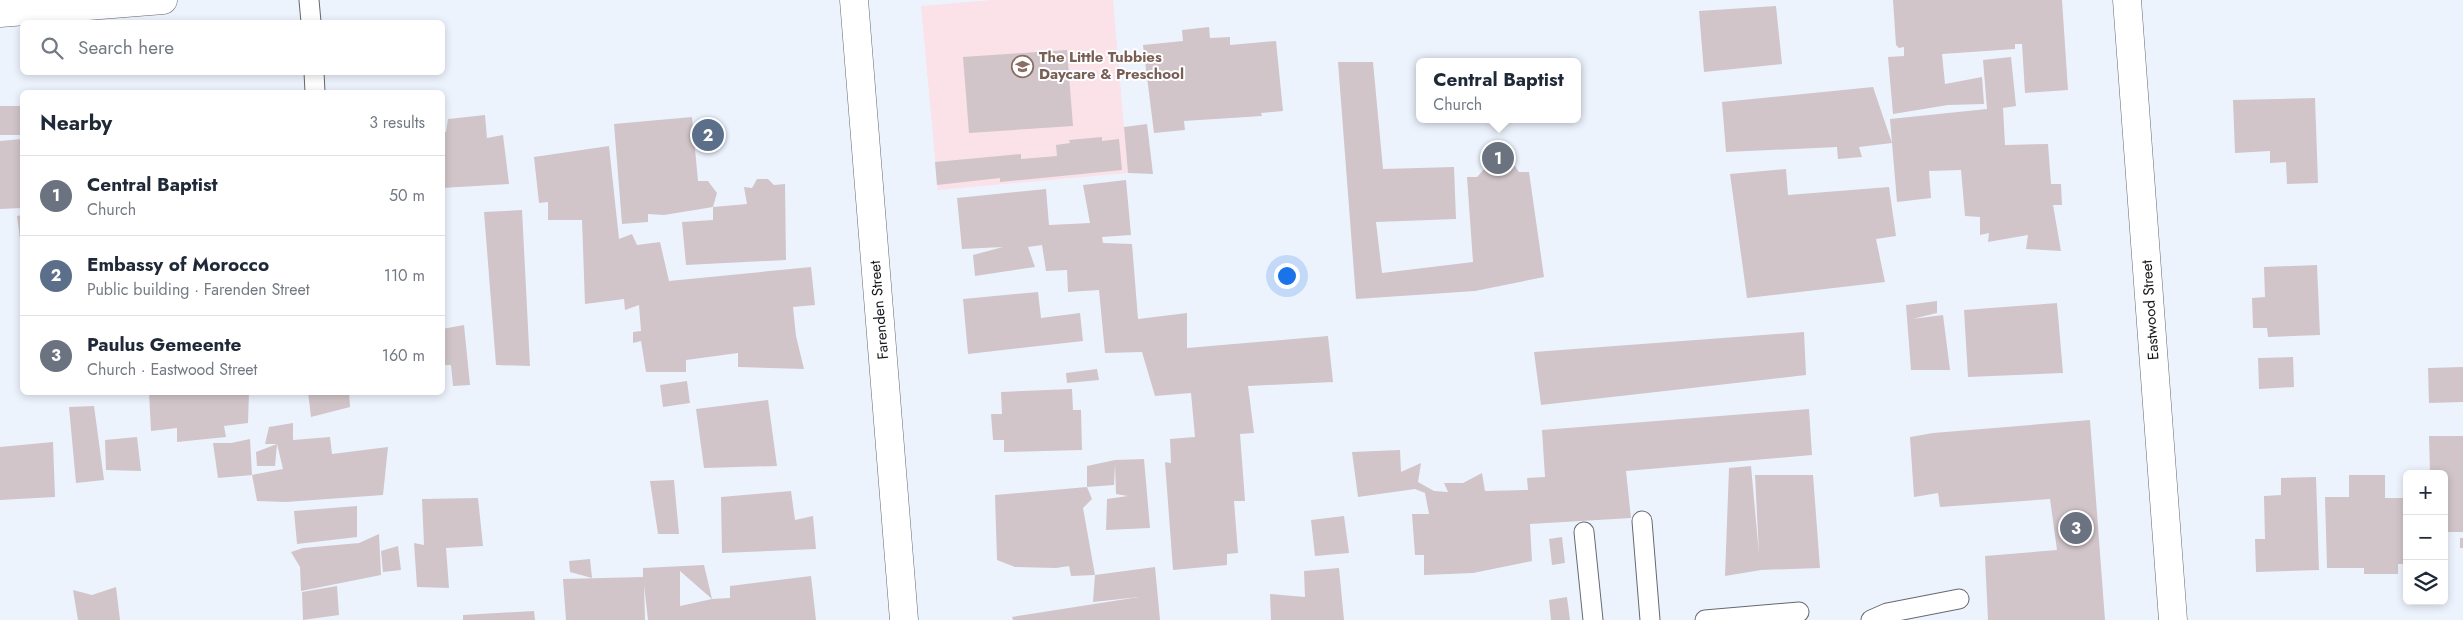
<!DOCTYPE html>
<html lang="en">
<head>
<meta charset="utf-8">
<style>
  body { margin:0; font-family:Jost,sans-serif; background:#f6f6f7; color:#1f2937 }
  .controls { position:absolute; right:15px; bottom:15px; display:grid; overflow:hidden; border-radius:8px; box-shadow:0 2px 8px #0003 }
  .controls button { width:45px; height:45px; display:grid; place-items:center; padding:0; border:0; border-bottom:1px solid #e0e1e3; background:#fff; color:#1f2937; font:25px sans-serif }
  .you { position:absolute; left:1286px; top:275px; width:18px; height:18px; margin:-12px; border:4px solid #fff; border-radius:50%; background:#1a73e8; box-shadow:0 0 0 8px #1a73e833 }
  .badge { display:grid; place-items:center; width:32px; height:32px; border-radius:50%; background:#1a73e8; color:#fff; font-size:16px; font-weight:700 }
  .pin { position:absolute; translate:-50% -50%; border:2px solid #fff; box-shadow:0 1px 5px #0006 }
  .popup { position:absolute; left:1416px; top:58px; width:165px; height:65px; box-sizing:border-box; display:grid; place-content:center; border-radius:8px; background:#fff; filter:drop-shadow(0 1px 4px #0005); font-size:16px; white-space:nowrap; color:#747a83 }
  .popup b { font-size:19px; color:#1f2937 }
  .popup::after { content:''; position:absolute; left:50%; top:100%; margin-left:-10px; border:10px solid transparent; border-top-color:#fff }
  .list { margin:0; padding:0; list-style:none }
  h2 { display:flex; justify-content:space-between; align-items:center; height:65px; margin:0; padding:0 20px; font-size:21px }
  h2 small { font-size:16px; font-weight:400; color:#747a83 }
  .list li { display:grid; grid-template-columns:32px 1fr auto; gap:15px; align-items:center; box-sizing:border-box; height:80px; padding:0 20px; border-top:1px solid #e0e1e3 }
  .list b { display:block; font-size:19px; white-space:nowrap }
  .list p { margin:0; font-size:16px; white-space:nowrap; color:#747a83 }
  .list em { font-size:16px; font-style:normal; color:#747a83 }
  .icon { flex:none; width:28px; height:28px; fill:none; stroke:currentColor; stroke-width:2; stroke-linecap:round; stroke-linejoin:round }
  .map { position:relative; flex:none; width:2463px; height:620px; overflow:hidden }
  .search { position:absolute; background:#fff; box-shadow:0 2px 8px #0003; left:20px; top:20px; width:425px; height:55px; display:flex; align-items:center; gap:12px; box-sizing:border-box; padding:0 18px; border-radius:8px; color:#747a83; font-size:19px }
  .panel { position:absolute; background:#fff; box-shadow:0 2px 8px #0003; left:20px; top:90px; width:425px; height:305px; border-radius:8px }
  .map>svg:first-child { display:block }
</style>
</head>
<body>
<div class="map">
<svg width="2463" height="620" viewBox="0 0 2463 620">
  <rect width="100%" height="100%" fill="#edf3fd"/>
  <!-- education -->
  <polygon fill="#fbe1e8" points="992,0 1113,0 1128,173 938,190 921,6"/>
  <!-- building -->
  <g fill="#d1c5c9" fill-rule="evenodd">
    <polygon points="1893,0 2062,0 2068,90 2025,93 2022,44 2015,44 2015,49 1942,54 1945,84 1982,77 1984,104 1948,105 1893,114 1888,57 1904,56 1904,47 1899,48 1896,45"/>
    <polygon points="1776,6 1782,64 1704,72 1699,11"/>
    <polygon points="1209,27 1210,38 1230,37 1230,45 1276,41 1283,111 1261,113 1262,116 1184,121 1185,130 1154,133 1143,45 1183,41 1182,30"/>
    <polygon points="1067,50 1073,126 969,133 963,57"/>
    <polygon points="2011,57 2016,106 2003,108 2005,145 2048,144 2051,184 2061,184 2062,205 2053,205 2061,251 2026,249 2028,235 1988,242 1989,233 1980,235 1980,217 1965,216 1961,170 1929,171 1931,198 1897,202 1892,143 1859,147 1862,157 1838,159 1837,147 1726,152 1722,102 1873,87 1892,143 1890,119 1987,109 1983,60"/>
    <polygon points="1338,62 1373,62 1383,169 1454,167 1456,219 1376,222 1382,273 1473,262 1467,177 1477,177 1486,167 1512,162 1519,172 1529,172 1544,277 1475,291 1356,299"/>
    <polygon points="2315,98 2318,183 2287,184 2286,162 2270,163 2270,151 2235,153 2233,100"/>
    <rect x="0" y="106" width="22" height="29"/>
    <polygon points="485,115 487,138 503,135 509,184 442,188 442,132 446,132 448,119"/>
    <polygon points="692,117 698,181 708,181 717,193 713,207 664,215 648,214 648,222 622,224 614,124"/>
    <polygon points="1147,124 1153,174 1128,173 1124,127"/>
    <polygon points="1102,137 1102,141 1119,139 1122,170 1000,182 1000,178 937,185 935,162 1021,154 1021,159 1057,156 1056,145 1070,143 1069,140"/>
    <polygon points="22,139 22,208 0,209 0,141"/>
    <polygon points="609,146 619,239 632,234 637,245 660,242 669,281 811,267 815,305 793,307 796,336 804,369 738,367 738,353 686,360 686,372 646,372 641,341 633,343 633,332 641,331 639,305 625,310 624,299 585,304 582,220 548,220 548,202 539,203 534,157"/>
    <polygon points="1786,169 1788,195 1889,187 1896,236 1876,239 1885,282 1747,298 1730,174"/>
    <polygon points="757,179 768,179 774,185 785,184 786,260 686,265 682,222 713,220 713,207 747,204 744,187 752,188"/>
    <polygon points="1126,180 1131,235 1102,237 1103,243 1132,244 1138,319 1187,313 1187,348 1328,336 1333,382 1248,386 1254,433 1240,434 1245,501 1234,501 1238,553 1227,554 1227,565 1173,570 1165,462 1171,463 1170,439 1195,437 1191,393 1155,396 1142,352 1105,353 1099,290 1068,292 1067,270 1046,271 1042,245 1028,247 1035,267 975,276 973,255 1003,247 962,249 957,198 1046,189 1049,225 1090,223 1083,185"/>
    <polygon points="522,210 530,366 496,365 484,212"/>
    <polygon points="22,215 22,247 21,247 17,216"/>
    <polygon points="2317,265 2320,335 2268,337 2267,328 2253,328 2252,298 2265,297 2264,267"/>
    <polygon points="1038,292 1041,318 1080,313 1083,341 968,354 963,299"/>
    <polygon points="1937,301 1937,313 1912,319 1943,315 1950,370 1911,370 1906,305"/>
    <polygon points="2057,303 2063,373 1968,377 1964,310"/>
    <polygon points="464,325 470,385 453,386 451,365 443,365 442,329"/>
    <polygon points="1804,332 1806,375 1541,405 1534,352"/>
    <polygon points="2293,357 2294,387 2259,389 2258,358"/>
    <polygon points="2463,367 2463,402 2429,403 2428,368"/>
    <polygon points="1097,369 1099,380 1067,383 1066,373"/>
    <polygon points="687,381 690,403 663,407 660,385"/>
    <polygon points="1072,389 1073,410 1081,410 1082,450 1004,452 1004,440 993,440 991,414 1002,414 1001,392"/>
    <polygon points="149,392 249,392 248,423 224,426 226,437 177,442 177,428 151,431"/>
    <polygon points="308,392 349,392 350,407 311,417"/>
    <polygon points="768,400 777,466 704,468 696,409"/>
    <polygon points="94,406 104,480 76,483 69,407"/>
    <polygon points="1809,409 1812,455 1626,471 1631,518 1530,524 1532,561 1473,573 1424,575 1424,555 1415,555 1412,514 1429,514 1425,493 1415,489 1358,497 1352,452 1400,450 1401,472 1421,463 1418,482 1434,491 1448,492 1444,483 1463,483 1482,473 1485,491 1528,490 1527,478 1545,477 1542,430"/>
    <polygon points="2090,420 2105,620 1988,620 1985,556 2057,550 2050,499 1940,507 1938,493 1914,497 1910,437 1933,433"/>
    <polygon points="293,423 293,440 330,437 332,454 388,447 383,495 286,502 257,501 252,475 218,478 213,443 231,443 250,439 252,475 283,469 277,444 275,466 257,466 256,452 277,444 265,444 269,427"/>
    <polygon points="2429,436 2463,436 2463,532 2444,532 2444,474 2430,474"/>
    <polygon points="137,437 141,471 106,470 105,440"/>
    <polygon points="53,442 55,497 0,500 0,447"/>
    <polygon points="1144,459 1150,528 1106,530 1107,499 1128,496 1116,494 1115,464 1114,485 1087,487 1087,466 1115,460"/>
    <polygon points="1751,466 1759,554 1755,475 1813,475 1820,568 1761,570 1725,576 1729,468"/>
    <polygon points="2349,475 2385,475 2385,498 2407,498 2407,564 2398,564 2398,574 2364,574 2364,568 2327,568 2325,497 2349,497"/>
    <polygon points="2316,477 2319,570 2256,572 2255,539 2265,539 2264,496 2281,495 2281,478"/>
    <polygon points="674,480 679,534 658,534 650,481"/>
    <polygon points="1087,487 1092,499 1083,508 1095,575 1155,567 1160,620 1013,620 1012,617 1139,597 1093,602 1095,575 1071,576 1069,566 1056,568 1015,567 997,560 995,495"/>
    <polygon points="791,491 795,520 813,516 816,549 722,553 721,497"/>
    <polygon points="478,498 483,546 446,548 449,588 417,587 414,543 424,545 422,499"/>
    <polygon points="357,506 357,537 297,544 294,511"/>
    <polygon points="1344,516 1349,553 1315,556 1311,520"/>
    <polygon points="379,534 381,575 301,591 300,567 291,552 303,548 359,543"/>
    <polygon points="1562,537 1565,563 1552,565 1549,539"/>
    <rect x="2460" y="538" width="3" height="10"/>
    <polygon points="398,546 401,570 383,572 381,551"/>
    <polygon points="590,559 592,578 570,572 569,561"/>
    <path d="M 704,565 L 712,599 L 730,598 L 730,586 L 811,576 L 816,620 L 648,620 L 644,585 L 645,620 L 566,620 L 563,579 L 643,577 L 643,568 ZM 680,571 L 712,599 L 680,606 Z"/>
    <polygon points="1339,568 1344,620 1271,620 1270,594 1305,597 1304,571"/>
    <polygon points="337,586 339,615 303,620 302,592"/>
    <polygon points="116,587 120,620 78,620 73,590 92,595"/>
    <polygon points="1567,597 1570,620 1551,620 1549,600"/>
    <polygon points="534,611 535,620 463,620 463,615"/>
  </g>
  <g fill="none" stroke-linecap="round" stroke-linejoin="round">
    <defs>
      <g id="lane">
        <polyline points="309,0 311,22"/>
        <polyline points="314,72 315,92"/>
        <polyline points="1642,521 1650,620"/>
        <polyline points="1584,532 1593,620"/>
        <polyline points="1705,620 1799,612"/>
        <polyline points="1871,620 1887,613 1959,599"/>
      </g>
      <g id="street">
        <polyline points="854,0 904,620"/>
        <polyline points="2127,0 2173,620"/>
      </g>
      <polyline id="primary" points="0,13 163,0"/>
    </defs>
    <!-- lane casing -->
    <use href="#lane" stroke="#646871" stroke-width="21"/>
    <!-- street casing -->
    <use href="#street" stroke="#646871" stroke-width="29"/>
    <!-- primary casing -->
    <use href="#primary" stroke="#646871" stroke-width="29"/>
    <!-- lane -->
    <use href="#lane" stroke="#fff" stroke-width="19"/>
    <!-- street -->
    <use href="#street" stroke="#fff" stroke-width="28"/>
    <!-- primary -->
    <use href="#primary" stroke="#fff" stroke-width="28"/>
  </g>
  <!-- icons -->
  <defs>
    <symbol id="school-ring" viewBox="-11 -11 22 22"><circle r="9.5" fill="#fff" stroke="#8d6e63" stroke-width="1.5"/><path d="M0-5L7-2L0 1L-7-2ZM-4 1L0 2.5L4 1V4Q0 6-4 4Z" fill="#8d6e63"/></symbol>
  </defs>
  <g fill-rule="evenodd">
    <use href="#school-ring" x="1010" y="54" width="25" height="25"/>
  </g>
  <g text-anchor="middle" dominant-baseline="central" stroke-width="4" stroke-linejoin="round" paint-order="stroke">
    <!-- education labels -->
    <g font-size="15" font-weight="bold" fill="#785e54" stroke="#fff" text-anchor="start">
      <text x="1039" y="57">The Little Tubbies<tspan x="1039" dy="17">Daycare &amp; Preschool</tspan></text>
    </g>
    <!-- street labels -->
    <g font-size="15" fill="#16181b" stroke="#fff">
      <text transform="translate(879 310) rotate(-95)">Farenden Street</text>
      <text transform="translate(2150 310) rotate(-94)">Eastwood Street</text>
    </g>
  </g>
</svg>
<div class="controls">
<button>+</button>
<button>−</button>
<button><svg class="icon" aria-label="layers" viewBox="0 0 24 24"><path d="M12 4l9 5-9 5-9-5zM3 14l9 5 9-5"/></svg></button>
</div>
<div class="you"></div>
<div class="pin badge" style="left:1498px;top:158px;background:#6b7280">1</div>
<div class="popup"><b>Central Baptist</b>Church</div>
<div class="pin badge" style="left:708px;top:135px;background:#5c6f8a">2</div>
<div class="pin badge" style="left:2076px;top:528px;background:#6b7280">3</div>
<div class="search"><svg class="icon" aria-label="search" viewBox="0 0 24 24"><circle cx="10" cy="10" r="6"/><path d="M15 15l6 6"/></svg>Search here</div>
<section class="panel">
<h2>Nearby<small>3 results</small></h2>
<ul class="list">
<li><span class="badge" style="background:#6b7280">1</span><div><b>Central Baptist</b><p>Church</p></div><em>50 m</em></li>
<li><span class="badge" style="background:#5c6f8a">2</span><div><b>Embassy of Morocco</b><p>Public building · Farenden Street</p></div><em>110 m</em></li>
<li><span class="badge" style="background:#6b7280">3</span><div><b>Paulus Gemeente</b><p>Church · Eastwood Street</p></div><em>160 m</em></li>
</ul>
</section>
</div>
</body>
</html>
